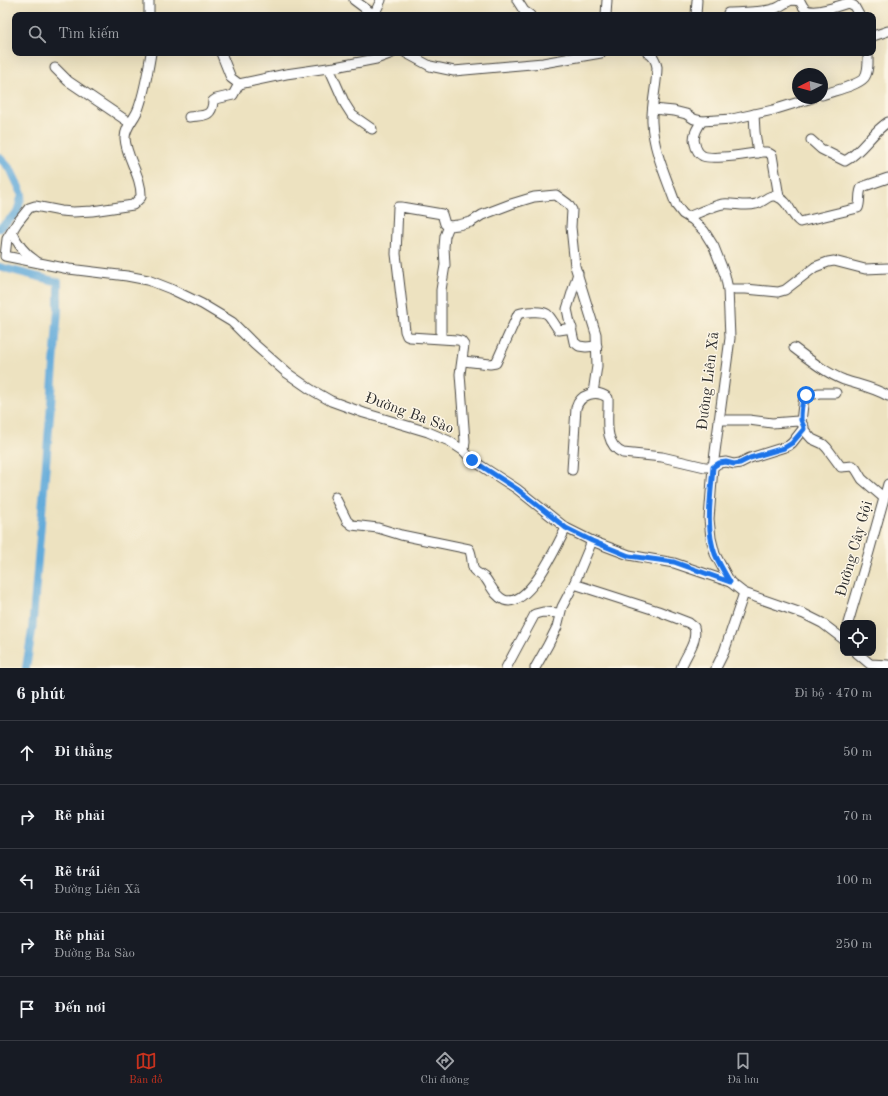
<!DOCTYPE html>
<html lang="vi">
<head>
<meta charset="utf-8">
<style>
  body { margin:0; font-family:"Old Standard TT",serif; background:#20242c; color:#f1f3f6 }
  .controls { position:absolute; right:12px; bottom:12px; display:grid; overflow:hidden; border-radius:8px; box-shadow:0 4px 16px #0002 }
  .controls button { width:36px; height:36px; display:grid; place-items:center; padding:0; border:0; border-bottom:1px solid #363941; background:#171b24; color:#f1f3f6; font:20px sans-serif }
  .compass { position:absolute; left:792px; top:68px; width:36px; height:36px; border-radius:50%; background:#171b24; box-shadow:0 4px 16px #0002; rotate:264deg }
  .stop { position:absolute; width:12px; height:12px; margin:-9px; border:3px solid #1a73e8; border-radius:50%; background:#fff }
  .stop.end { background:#1a73e8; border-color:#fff; box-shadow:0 1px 4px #0008 }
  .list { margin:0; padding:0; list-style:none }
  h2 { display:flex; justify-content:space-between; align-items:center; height:52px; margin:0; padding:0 16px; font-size:17px }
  h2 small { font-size:13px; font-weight:400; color:#9ea1a6 }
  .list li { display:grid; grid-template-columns:26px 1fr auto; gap:12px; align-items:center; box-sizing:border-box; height:64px; padding:0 16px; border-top:1px solid #363941 }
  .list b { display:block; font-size:15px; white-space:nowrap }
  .list p { margin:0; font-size:13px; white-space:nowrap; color:#9ea1a6 }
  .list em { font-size:13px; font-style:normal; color:#9ea1a6 }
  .icon { flex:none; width:22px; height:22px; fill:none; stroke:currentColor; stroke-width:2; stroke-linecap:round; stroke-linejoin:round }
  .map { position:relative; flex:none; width:888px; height:668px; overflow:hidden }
  .search { position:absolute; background:#171b24; box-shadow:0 4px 16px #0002; left:12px; right:12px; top:12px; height:44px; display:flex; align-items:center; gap:10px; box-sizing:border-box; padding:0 14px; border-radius:8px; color:#9ea1a6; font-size:15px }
  .sheet { height:372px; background:#171b24 }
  nav { display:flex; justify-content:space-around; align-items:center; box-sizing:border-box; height:56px; border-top:1px solid #363941; background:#171b24; font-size:11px; color:#9ea1a6 }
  nav a { display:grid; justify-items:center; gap:2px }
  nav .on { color:#c8321e }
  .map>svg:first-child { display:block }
</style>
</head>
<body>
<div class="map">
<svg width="888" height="668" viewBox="0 0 888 668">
  <rect width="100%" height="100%" fill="#fcf5e5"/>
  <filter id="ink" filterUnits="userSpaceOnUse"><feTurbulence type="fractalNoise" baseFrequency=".025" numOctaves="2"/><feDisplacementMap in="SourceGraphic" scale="8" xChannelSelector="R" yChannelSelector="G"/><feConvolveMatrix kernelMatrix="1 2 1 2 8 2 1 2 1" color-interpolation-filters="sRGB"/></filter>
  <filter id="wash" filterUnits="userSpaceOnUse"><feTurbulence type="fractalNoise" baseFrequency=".012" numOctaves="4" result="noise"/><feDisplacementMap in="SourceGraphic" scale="16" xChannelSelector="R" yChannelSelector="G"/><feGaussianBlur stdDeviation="0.9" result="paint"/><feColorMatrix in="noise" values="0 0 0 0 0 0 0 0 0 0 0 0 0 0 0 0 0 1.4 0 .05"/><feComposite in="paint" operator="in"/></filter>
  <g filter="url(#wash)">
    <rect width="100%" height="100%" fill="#ede2c0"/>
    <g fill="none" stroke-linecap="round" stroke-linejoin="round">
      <!-- canal -->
      <g stroke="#63abda" stroke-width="8">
        <polyline points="0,158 11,170 22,194 17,213 0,228"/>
        <polyline points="0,267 58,282 58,309 52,392 32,631 26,668"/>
      </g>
    </g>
  </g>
  <g filter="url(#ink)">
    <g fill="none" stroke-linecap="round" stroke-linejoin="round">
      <defs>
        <g id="street">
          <polyline points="149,0 149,15"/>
          <polyline points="354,0 374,15"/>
          <polyline points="517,0 524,11 530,15"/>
          <path d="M 793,0 L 800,1 C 801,3 803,7 805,9 C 813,15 839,6 848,3 L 854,6 L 859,15"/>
          <polyline points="374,15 381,0"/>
          <polyline points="606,15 607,0"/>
          <polyline points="696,15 697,0"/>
          <path d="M 729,15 L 728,13 C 743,12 759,13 773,9 C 781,8 785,1 793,0"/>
          <polyline points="873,36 888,31"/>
          <path d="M 151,53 C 148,71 145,90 139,107 C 136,118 125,126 125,138 C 126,158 142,176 141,197 L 133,205 L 92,211 L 73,212 L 61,211 L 35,206 L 29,208 L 17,223 L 7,239 L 5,256 L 69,269 L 127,276 L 148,280 L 171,289 L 202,304 L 232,322 L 254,344 L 287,373 L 310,389 L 331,401 L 364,413 L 428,432 L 449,441 L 464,451 L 472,460 L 517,489 L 566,528 L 592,541 L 629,555 L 674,563 L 730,582"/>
          <polyline points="221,53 231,78 239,84 286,74 335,67 376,59 392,53"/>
          <polyline points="406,53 430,66 454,71 543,63 601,53"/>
          <path d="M 648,53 C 654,56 656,61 657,67 C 657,85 651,105 652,122 C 653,150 667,179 676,205 L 683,214 L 693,220 L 704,231 L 714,247 L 725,275 L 728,289 L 730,338 L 713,467 L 709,519 L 711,538 L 715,554 L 730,582 L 744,593 L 804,614 L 822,623 L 843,639"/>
          <polyline points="55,68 68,81 130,123"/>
          <polyline points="329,68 345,104 352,115 372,129"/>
          <path d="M 822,95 C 832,91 857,86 864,78 C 869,72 868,61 868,53"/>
          <polyline points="653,109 674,111 686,114 694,119 702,121 732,119 773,110 812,98"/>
          <polyline points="754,114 755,132 758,153"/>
          <path d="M 189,117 C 203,115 212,118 213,101 L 216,99 L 233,95 L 239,84"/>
          <path d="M 702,121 C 697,128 692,136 695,144 C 696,149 699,154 703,156 C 713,160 750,154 762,152 L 767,152 L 772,155 L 779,197"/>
          <path d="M 811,140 L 821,149 L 845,161 C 861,153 872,132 888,122"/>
          <path d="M 688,217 C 696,214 715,205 723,204 C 734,203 745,207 756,204 C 765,202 768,193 778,197 C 789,201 791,216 800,222 L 858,208 C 861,201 858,193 862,187 L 888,178"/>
          <path d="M 12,231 C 17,244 24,253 36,261"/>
          <polyline points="578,273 567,309 574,342 579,346 586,347 597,346"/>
          <polyline points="728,289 746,289 778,292 785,290 815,267 828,262 834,261 865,269 888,268"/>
          <polyline points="441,338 441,290 445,265 444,247 445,236 449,226"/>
          <path d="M 794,348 C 810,360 826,373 844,380 C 859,385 875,388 888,396"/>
          <path d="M 463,361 L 490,364 L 496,363 L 518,314 C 524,312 541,310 547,314 C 552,318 554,325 559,330 L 572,328"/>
          <polyline points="801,422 804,396 819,393 836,393"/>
          <polyline points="803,429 812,439 823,444 827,448 841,467 853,466 856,469 862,479 884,498"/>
          <polyline points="464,451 465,441 460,374 464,345 461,341 457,340 410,337 407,336 405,331 396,254 398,207 401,207 442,214 445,224 449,226 458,225 471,222 482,215 511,204 534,197 556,195 568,204 572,210 571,227 575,266 596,334 597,366 593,393"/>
          <path d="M 572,470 L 576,408 C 580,394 597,389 608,398 C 609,416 602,444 623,453 L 662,457 L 705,467 L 713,467 L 719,463 L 726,462 L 734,464 L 740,463 L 750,458 L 788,446 L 792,443 L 803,429 L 804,427 L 801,422 L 798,421 L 772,423 L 749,420 L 719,420"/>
          <path d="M 335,497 L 347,521 L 352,525 L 378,528 L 401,535 L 469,549 C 473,556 471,564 474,570 C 477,574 483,575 486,579 C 491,586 495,596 504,600 C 529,609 557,545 566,528"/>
          <path d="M 574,584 L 658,611 L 689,623 L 694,627 C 698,642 686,654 681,668"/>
          <polyline points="848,623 869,552 888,484"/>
          <polyline points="857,653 870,664 888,665"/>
          <polyline points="506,668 535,614 543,612 560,613"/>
          <polyline points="535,668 548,645 557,627 562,607 574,584 592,541"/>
          <polyline points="716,668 724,652 744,593"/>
        </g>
      </defs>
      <!-- street casing -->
      <use href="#street" stroke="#484641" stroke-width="11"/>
      <!-- street -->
      <use href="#street" stroke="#fff" stroke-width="9"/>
    </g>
  </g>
  <g fill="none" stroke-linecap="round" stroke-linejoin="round" filter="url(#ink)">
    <!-- route -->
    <path stroke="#1a73e8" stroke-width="5" d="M 472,460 L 517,489 L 566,528 L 592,541 L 629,556 L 674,562 L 730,582 C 725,573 719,564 715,554 C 705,527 711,495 713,467 L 719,463 L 726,462 L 734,464 L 740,463 L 750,458 L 784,448 L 792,443 L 804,429 C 804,425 802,423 801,420 C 801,412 802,403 804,396 L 806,395"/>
  </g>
  <g text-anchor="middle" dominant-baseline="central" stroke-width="3" stroke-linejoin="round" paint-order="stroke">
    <!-- street labels -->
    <g font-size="15" fill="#2b2b2b" stroke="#fcf5e5">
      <text transform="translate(709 381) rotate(-83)">Đường Liên Xã</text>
      <text transform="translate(409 414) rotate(20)">Đường Ba Sào</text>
      <text transform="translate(855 549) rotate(-74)">Đường Cây Gội</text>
    </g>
  </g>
</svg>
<div class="controls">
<button><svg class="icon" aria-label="locate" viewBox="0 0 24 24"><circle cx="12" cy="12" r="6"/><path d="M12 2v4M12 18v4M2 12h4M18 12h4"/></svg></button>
</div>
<svg class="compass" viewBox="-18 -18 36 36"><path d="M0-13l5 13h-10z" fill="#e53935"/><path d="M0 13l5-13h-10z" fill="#9ea1a6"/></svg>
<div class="stop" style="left:806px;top:395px"></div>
<div class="stop end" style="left:472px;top:460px"></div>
<div class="search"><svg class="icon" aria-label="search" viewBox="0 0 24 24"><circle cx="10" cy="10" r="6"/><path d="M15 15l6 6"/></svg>Tìm kiếm</div>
</div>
<section class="sheet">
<h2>6 phút<small>Đi bộ · 470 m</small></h2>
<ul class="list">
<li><svg class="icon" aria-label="ahead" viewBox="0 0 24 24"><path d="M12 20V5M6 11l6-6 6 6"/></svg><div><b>Đi thẳng</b></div><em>50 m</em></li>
<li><svg class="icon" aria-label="right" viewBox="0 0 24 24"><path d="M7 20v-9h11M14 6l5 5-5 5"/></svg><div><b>Rẽ phải</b></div><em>70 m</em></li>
<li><svg class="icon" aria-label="left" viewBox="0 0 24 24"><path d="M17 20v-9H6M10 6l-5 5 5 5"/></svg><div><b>Rẽ trái</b><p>Đường Liên Xã</p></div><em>100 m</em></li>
<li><svg class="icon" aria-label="right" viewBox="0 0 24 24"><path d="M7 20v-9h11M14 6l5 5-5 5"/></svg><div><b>Rẽ phải</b><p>Đường Ba Sào</p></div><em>250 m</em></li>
<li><svg class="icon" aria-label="arrive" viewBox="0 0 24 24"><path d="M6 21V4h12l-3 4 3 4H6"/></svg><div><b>Đến nơi</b></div></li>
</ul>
</section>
<nav>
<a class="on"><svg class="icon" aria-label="map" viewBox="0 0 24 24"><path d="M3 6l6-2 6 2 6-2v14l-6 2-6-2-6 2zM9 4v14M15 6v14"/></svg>Bản đồ</a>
<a><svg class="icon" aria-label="directions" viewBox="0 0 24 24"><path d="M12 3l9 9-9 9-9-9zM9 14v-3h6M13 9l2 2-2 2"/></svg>Chỉ đường</a>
<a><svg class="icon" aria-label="saved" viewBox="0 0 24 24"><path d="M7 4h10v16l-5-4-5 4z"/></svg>Đã lưu</a>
</nav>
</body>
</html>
